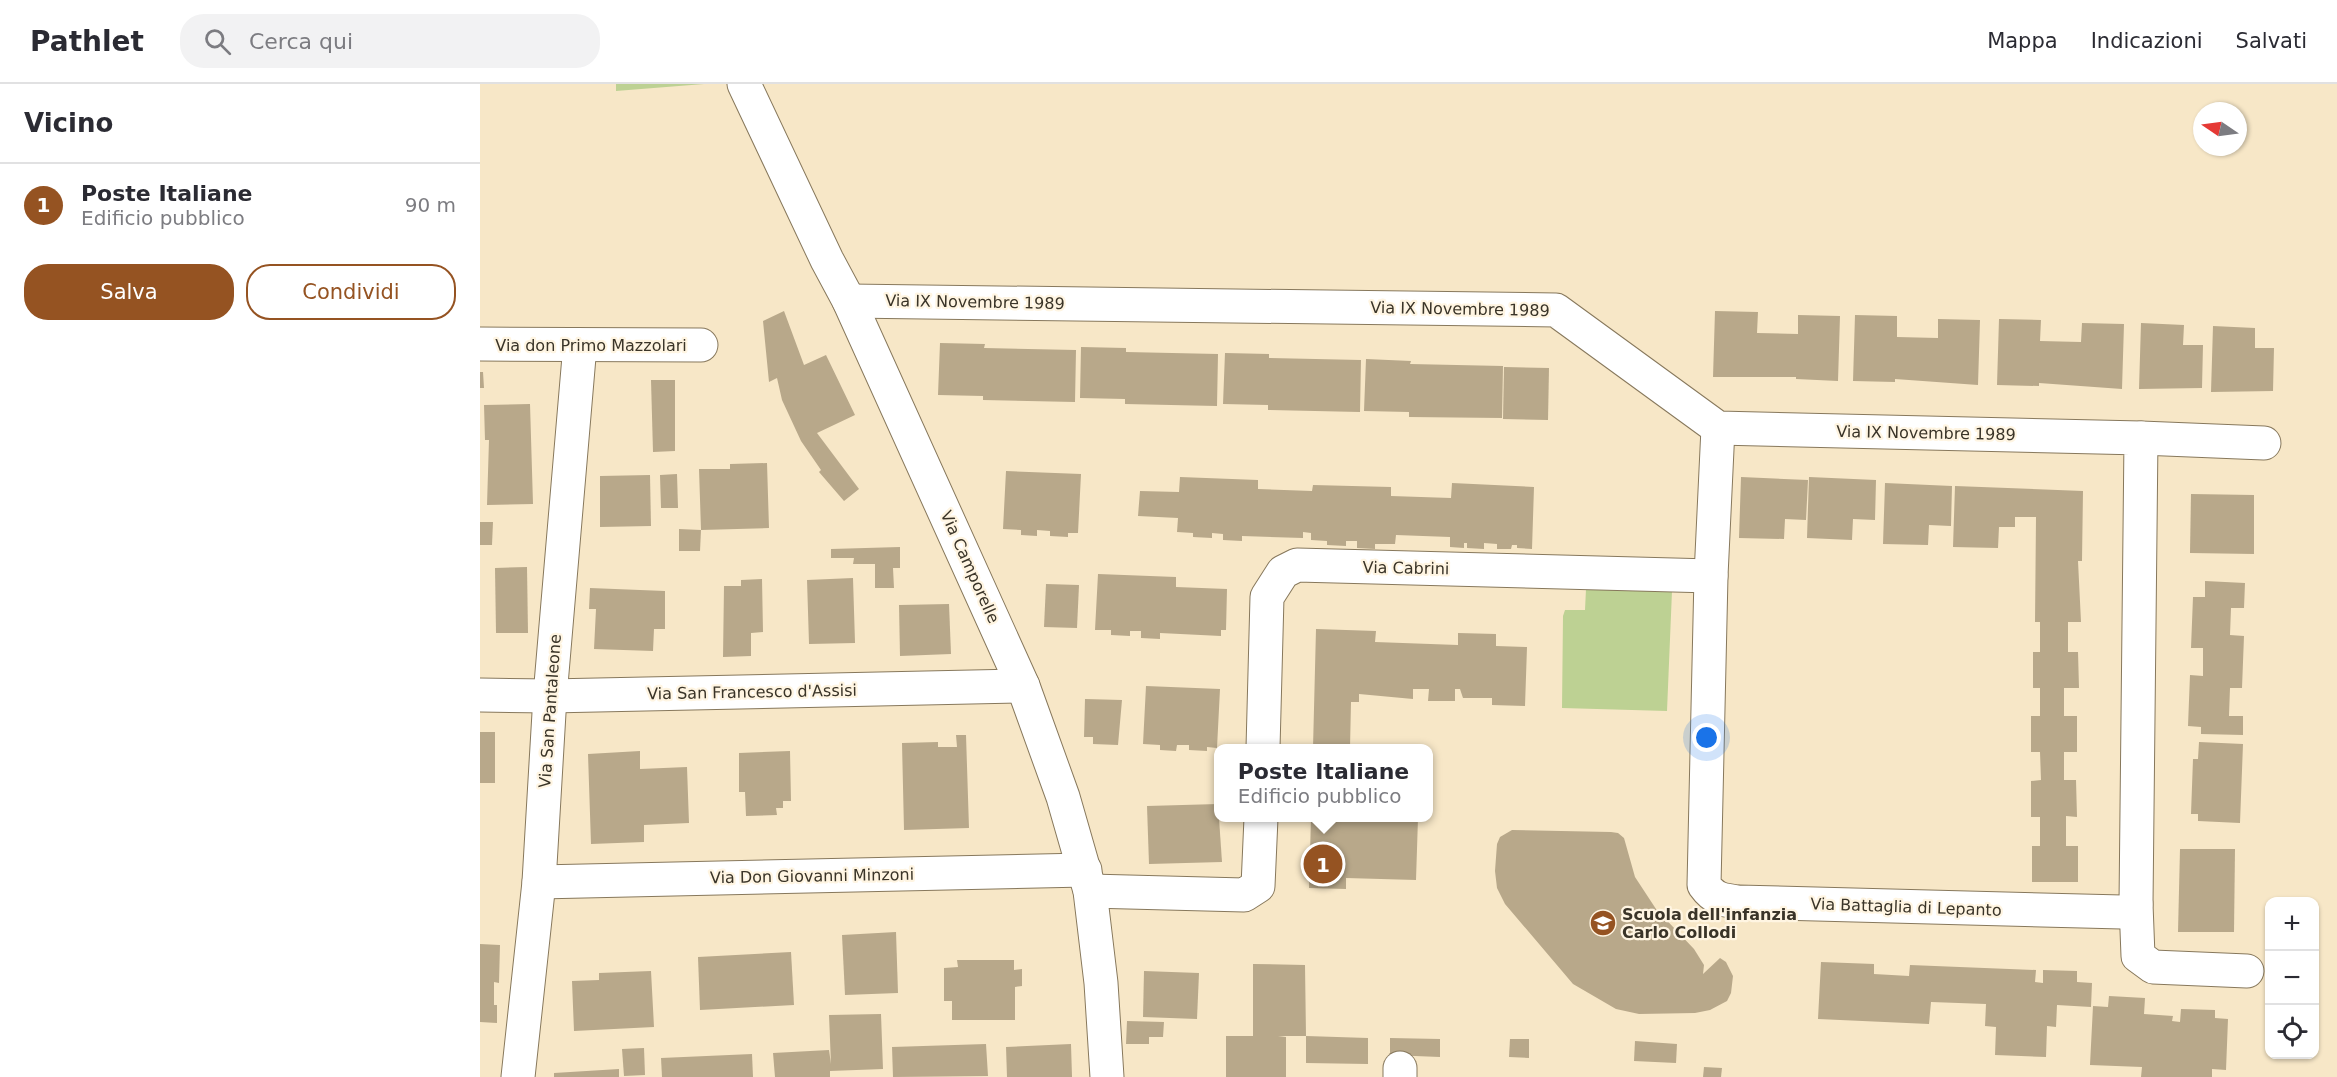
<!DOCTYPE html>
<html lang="it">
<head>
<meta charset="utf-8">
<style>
  body { margin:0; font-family:"DejaVu Sans",sans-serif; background:#f2f2f3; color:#2b2b33 }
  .controls { position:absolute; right:18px; bottom:18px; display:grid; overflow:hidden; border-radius:12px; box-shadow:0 2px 4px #0004 }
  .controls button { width:54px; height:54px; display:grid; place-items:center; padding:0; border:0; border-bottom:2px solid #e1e1e2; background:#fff; color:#2b2b33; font:30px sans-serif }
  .compass { position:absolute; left:1713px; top:18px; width:54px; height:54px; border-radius:50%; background:#fff; box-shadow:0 2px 4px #0004; rotate:283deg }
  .you { position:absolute; left:1227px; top:654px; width:21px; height:21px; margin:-15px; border:4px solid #fff; border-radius:50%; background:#1a73e8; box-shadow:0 0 0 9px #1a73e833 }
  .badge { display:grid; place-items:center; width:39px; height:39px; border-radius:50%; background:#955322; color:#fff; font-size:20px; font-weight:700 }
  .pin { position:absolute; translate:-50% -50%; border:3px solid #fff; box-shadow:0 2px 6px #0006 }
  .popup { position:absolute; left:734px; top:660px; width:219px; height:78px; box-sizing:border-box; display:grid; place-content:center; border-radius:12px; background:#fff; filter:drop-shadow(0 2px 4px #0005); font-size:20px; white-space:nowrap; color:#7c7c81 }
  .popup b { font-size:22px; color:#2b2b33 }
  .popup::after { content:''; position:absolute; left:50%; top:100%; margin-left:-12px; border:12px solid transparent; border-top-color:#fff }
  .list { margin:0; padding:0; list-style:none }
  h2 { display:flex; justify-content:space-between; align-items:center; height:78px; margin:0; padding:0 24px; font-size:26px }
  h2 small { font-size:20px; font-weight:400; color:#7c7c81 }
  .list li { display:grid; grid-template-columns:39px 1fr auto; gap:18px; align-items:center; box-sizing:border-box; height:84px; padding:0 24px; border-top:2px solid #e1e1e2 }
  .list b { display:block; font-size:22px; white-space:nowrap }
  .list p { margin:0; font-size:20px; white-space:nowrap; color:#7c7c81 }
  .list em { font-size:20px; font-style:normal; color:#7c7c81 }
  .actions { display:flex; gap:12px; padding:18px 24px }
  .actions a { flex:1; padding:14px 0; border:2px solid #955322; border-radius:24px; text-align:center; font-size:21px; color:#955322 }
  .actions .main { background:#955322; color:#fff }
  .icon { flex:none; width:33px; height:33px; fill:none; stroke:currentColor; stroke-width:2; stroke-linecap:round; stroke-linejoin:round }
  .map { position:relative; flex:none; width:1857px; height:993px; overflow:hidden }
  header { display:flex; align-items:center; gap:36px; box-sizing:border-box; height:84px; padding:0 30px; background:#fff; border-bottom:2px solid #e1e1e2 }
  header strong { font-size:28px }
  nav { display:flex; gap:33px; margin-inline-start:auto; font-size:21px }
  .search { width:420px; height:54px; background:#f2f2f3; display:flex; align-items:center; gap:15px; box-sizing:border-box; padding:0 21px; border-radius:24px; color:#7c7c81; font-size:22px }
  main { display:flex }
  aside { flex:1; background:#fff }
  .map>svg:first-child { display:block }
</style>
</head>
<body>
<header>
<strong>Pathlet</strong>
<div class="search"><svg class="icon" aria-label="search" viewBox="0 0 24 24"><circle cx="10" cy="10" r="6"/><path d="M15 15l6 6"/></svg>Cerca qui</div>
<nav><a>Mappa</a><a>Indicazioni</a><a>Salvati</a></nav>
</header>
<main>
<aside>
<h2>Vicino<small></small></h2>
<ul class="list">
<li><span class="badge">1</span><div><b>Poste Italiane</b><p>Edificio pubblico</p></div><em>90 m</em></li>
</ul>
<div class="actions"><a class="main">Salva</a><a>Condividi</a></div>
</aside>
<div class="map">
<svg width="1857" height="993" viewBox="0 0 1857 993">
  <rect width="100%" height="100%" fill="#f7e7c7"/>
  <!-- green -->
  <g fill="#bdd193">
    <polygon points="136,0 224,0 136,7"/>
    <polygon points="1106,505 1192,507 1187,627 1082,624 1083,532 1085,526 1105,526"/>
  </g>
  <!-- building -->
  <g fill="#b8a88a">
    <polygon points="304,227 324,281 346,271 375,331 337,349 379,405 364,417 339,388 341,386 321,357 302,316 297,294 289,298 283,237"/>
    <polygon points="1235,227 1278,228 1277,249 1318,250 1318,231 1360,232 1358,297 1316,295 1316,293 1233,293"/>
    <polygon points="1375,231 1417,232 1417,253 1458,254 1458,235 1500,236 1498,301 1415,295 1415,298 1373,297"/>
    <polygon points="1519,235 1561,236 1560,257 1601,258 1602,239 1644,240 1642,305 1559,299 1559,302 1517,301"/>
    <polygon points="1661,239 1704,241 1703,261 1723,261 1722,304 1659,305"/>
    <polygon points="1733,242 1775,244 1775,264 1794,264 1793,307 1731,308"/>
    <polygon points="460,259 505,260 504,264 596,266 595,318 503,316 503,312 458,311"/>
    <polygon points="601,263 646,264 646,268 738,270 737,322 645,320 645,315 600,314"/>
    <polygon points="745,269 789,270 789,274 881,276 880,328 788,326 788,321 743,320"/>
    <polygon points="886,275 931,277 930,280 1023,282 1022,334 929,333 929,328 884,327"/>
    <polygon points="1024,283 1069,284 1068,336 1023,335"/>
    <polygon points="0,288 3,288 4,304 0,304"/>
    <polygon points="171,296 195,296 195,367 173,368"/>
    <polygon points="50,320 53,420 7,421 9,356 5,356 4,321"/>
    <polygon points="287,379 289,444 221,446 219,385 250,385 250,380"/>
    <polygon points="526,387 601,390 598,449 588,449 588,453 570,452 570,447 557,446 557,452 541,451 541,446 523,445"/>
    <polygon points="197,390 198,424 181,424 180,391"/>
    <polygon points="170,391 171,442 120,443 120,392"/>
    <polygon points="700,393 778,396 778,405 832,407 833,401 911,403 911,412 971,414 972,399 1054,403 1052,465 1037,464 1037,461 1032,461 1031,465 1017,465 1017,460 1004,459 1004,465 987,464 987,459 984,459 984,464 970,463 970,453 916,451 915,460 895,460 895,465 877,464 877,457 866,457 866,462 847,461 847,457 831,456 831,449 823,448 823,454 762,452 762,457 743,456 743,450 732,449 732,454 713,453 713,449 697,448 698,434 658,432 660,407 699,408"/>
    <polygon points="1261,393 1328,396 1326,436 1305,435 1304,455 1259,454"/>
    <polygon points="1329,393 1396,396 1395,436 1373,435 1372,456 1327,454"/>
    <polygon points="1405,399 1472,402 1471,442 1449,441 1448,461 1403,460"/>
    <polygon points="1475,402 1603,407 1602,477 1598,477 1601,538 1588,538 1588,568 1598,568 1599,604 1584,604 1584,632 1597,632 1597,668 1584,668 1584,696 1596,696 1597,733 1586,732 1586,762 1598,762 1598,798 1552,798 1552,762 1560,762 1560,733 1551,733 1551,697 1561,696 1560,668 1551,668 1551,632 1560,632 1560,604 1553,604 1553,568 1560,568 1560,538 1555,538 1556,433 1535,433 1535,443 1519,443 1518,464 1473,463"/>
    <polygon points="1711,410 1774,411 1774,470 1710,469"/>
    <polygon points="0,438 13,438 12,461 0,461"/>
    <polygon points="199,445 221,446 220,467 199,467"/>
    <polygon points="420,463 420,484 413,484 414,504 395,504 395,480 373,480 374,474 351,474 351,465"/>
    <polygon points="47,483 48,549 16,549 15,484"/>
    <polygon points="618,490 696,493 696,503 747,505 746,546 741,546 741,552 680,549 680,555 661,554 661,547 650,547 650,552 631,551 631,546 615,546"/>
    <polygon points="373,494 375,559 329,560 327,496"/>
    <polygon points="282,495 283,548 271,549 271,572 243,573 244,502 261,502 261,496"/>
    <polygon points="1725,497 1765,499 1764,524 1751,524 1750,551 1764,552 1762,604 1750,604 1749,632 1763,632 1763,651 1721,650 1721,643 1708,642 1710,591 1723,592 1723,564 1711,564 1713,513 1725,513"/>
    <polygon points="566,500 599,501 597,544 564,543"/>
    <polygon points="110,504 185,507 185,545 174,545 173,567 114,565 116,525 109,525"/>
    <polygon points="469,520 471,570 420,572 419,521"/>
    <polygon points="836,545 896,547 895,558 978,561 978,549 1016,550 1016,562 1047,563 1045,622 1012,621 1012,614 983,614 980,605 975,605 975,617 948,617 949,605 933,605 933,615 879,610 879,618 871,618 870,664 833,664"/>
    <polygon points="666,602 740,605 737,664 727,663 727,667 709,666 709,661 697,661 696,667 680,666 680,661 663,660"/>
    <polygon points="605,615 642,616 638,661 613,660 613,653 604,653"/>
    <rect x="0" y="648" width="15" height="51"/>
    <polygon points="476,651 486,651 489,744 424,746 422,659 458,658 458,663 477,663"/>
    <polygon points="1719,658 1763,660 1760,739 1718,737 1718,730 1711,730 1713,675 1718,675"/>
    <polygon points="160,667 160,685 207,683 209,739 164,741 164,758 111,760 108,670"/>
    <polygon points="310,667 311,717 303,717 303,724 296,724 297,731 266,732 265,708 259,708 259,669"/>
    <polygon points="738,720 742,778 669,780 667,722"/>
    <polygon points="831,734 938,734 936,796 866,794 866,805 829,804"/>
    <polygon points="1032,746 1131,748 1138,749 1144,754 1155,793 1176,825 1214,865 1224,881 1223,890 1240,874 1246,878 1253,892 1251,909 1247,917 1230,926 1215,929 1159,930 1136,925 1093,900 1025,820 1017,804 1015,787 1017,760 1020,753"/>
    <polygon points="1700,765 1755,765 1754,848 1698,848"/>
    <polygon points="416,848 418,909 365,911 362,851"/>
    <polygon points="0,860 20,861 19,899 14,898 14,921 17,921 17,939 0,938"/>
    <polygon points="311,868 314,921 220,926 218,873"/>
    <polygon points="477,876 534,876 534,886 542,885 542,902 535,903 535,936 472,936 472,917 464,917 464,884 478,883"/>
    <polygon points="1341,878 1394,880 1394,890 1429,892 1430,881 1556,886 1555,898 1563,899 1563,886 1597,887 1597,898 1612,899 1611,923 1577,921 1576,943 1567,942 1566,973 1515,971 1516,943 1505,942 1506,920 1451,918 1449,940 1338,935"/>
    <polygon points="773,880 825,881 826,952 888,954 888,980 826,979 826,952 798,952 806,953 806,993 746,993 746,952 773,952"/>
    <polygon points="171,887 174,943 94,947 92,897 119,896 119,889"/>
    <polygon points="664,887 719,889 717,935 663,933"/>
    <polygon points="1629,912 1665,914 1664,930 1693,932 1692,937 1700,938 1701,925 1735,926 1735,934 1748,935 1746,986 1732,985 1732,993 1661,993 1662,983 1610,981 1613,922 1628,923"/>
    <polygon points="401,930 403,985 350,987 350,993 295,993 293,969 349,966 351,980 349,931"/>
    <polygon points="647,937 684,938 683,953 669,953 669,960 646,960"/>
    <polygon points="910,954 960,955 960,973 910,971"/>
    <polygon points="1030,955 1049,955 1049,974 1029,973"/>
    <polygon points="1155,957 1197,960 1196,979 1154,977"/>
    <polygon points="506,960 508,992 413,993 412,963"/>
    <polygon points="591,960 592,993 527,993 526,963"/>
    <polygon points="164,964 165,991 144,992 142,965"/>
    <polygon points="272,970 273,993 182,993 181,974"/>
    <polygon points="1224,983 1242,984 1241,993 1223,993"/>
    <polygon points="139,985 139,993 74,993 74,989"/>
  </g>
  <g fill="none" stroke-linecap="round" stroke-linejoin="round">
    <defs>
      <g id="minor">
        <polyline points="264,0 347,176 369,217 543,602 583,713 610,807 621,899 627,993"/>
        <polyline points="369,217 1076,226 1238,344 1661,354 1656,820 1658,872 1673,883 1767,887"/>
        <polyline points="0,260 221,261"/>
        <path d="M 1238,344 L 1231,492 L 1224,801 C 1234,815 1242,816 1258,818 L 1642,828 L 1650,826 L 1656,820"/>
        <polyline points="1661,354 1784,359"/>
        <polyline points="0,611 70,612 543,602"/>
        <polyline points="783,664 787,513 803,488 817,481 1231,492"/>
        <polyline points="59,798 605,786"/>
        <polyline points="610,807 764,811 778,802 781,734"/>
        <polyline points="38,993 59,798 70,612 100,261"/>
        <polyline points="920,993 920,984"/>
      </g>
    </defs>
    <!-- minor casing -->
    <use href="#minor" stroke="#87785c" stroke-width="35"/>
    <!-- minor -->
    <use href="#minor" stroke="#fff" stroke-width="33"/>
  </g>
  <!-- icons -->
  <defs>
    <symbol id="school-disc" viewBox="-11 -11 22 22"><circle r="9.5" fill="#955322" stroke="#fff5e2"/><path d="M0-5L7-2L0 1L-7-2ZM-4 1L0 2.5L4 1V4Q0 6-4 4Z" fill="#fff"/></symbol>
  </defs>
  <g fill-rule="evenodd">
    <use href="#school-disc" x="1108" y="824" width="30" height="30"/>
  </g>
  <g text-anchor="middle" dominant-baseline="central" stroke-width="4.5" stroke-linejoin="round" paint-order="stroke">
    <!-- street labels -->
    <g font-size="16" fill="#3a3428" stroke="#fff5e2">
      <text transform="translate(495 218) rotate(1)">Via IX Novembre 1989</text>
      <text transform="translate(980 225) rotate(1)">Via IX Novembre 1989</text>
      <text x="111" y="261">Via don Primo Mazzolari</text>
      <text transform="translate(1446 349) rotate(1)">Via IX Novembre 1989</text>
      <text transform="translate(490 483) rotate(66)">Via Camporelle</text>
      <text transform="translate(926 484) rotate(1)">Via Cabrini</text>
      <text transform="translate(272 608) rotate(-1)">Via San Francesco d'Assisi</text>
      <text transform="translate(70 627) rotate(-86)">Via San Pantaleone</text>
      <text transform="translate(332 792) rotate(-1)">Via Don Giovanni Minzoni</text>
      <text transform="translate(1426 823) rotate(2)">Via Battaglia di Lepanto</text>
    </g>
    <!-- poi labels -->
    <g font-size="16" font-weight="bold" fill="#3a3428" stroke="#fff5e2" text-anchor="start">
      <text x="1142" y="830">Scuola dell'infanzia<tspan x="1142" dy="18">Carlo Collodi</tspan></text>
    </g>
  </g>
</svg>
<div class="controls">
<button>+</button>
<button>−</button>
<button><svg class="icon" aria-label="locate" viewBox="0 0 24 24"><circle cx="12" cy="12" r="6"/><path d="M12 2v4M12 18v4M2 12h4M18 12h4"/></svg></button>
</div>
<svg class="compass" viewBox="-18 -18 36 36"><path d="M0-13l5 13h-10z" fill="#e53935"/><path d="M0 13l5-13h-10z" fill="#7c7c81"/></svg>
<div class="you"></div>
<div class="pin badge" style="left:843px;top:780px">1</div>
<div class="popup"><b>Poste Italiane</b>Edificio pubblico</div>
</div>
</main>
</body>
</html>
